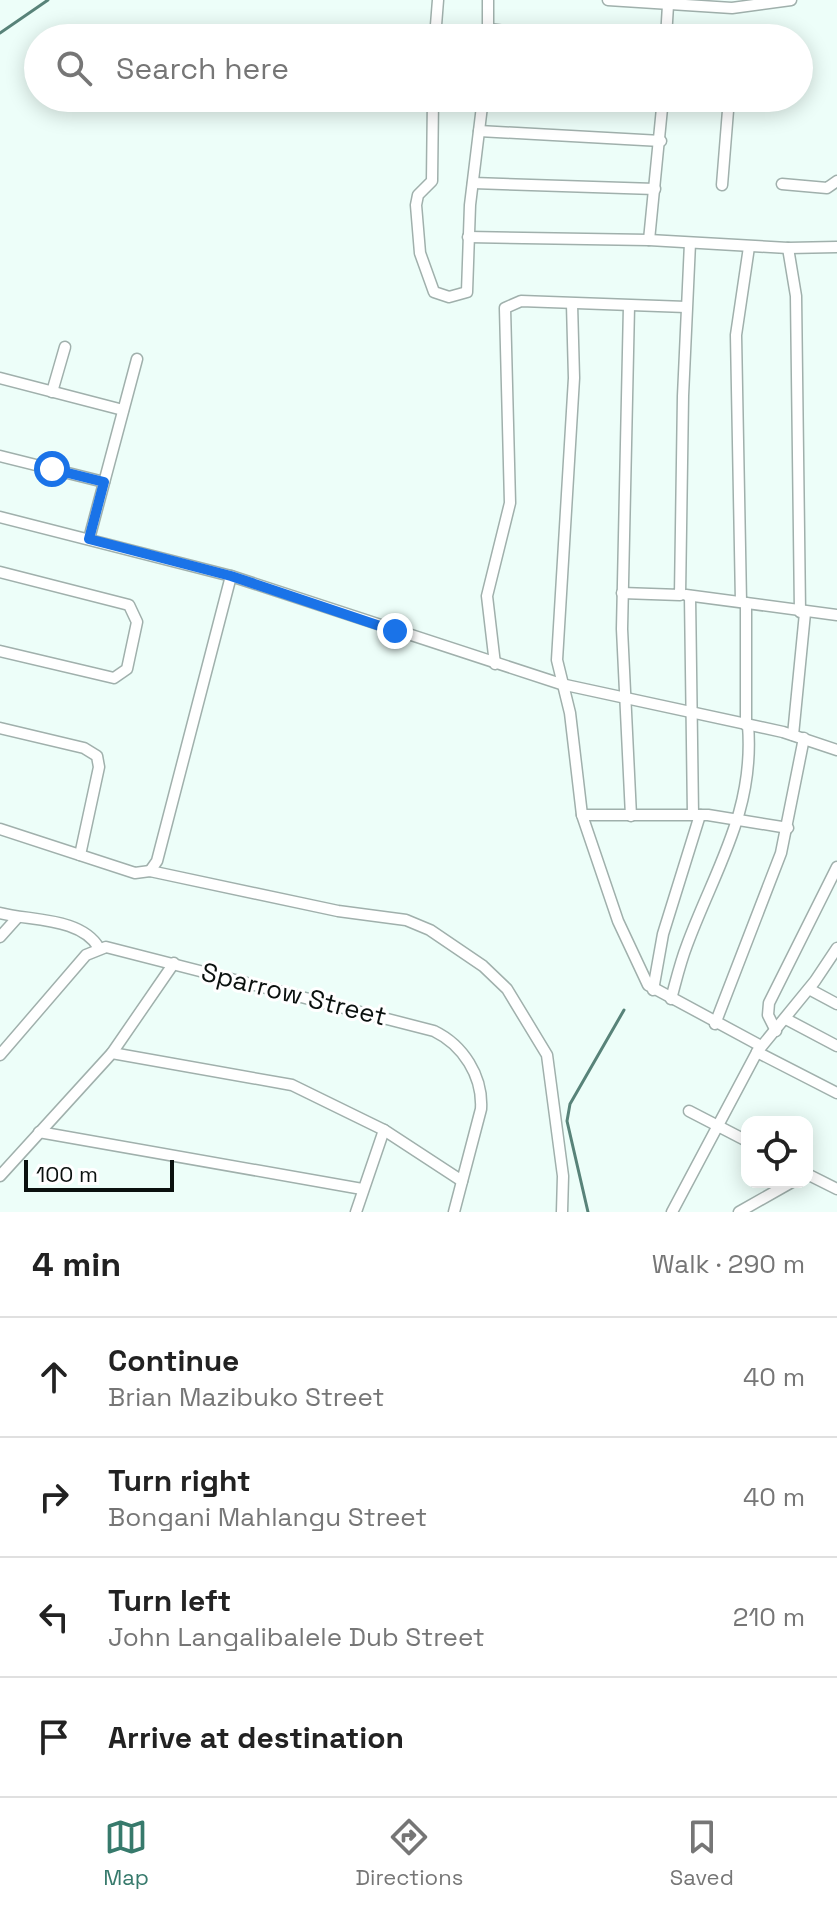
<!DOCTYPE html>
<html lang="en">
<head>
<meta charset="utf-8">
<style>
  body { margin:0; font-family:"Space Grotesk",sans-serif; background:#f2f2f2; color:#222 }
  .controls { position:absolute; right:24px; bottom:24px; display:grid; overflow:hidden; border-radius:16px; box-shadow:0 4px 20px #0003 }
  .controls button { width:72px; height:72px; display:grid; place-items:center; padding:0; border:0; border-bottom:2px solid #e0e0e0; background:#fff; color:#222; font:40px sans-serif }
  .scale { position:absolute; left:24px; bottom:20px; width:150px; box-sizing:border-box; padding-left:8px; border:4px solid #0b110f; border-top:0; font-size:22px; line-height:28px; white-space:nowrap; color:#0b110f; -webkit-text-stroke:6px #fff; paint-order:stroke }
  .stop { position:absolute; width:24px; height:24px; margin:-18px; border:6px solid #1a73e8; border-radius:50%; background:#fff }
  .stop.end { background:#1a73e8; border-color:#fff; box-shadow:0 2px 8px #0008 }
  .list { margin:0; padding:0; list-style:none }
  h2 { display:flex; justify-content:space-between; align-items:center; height:104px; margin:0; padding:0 32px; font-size:34px }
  h2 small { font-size:26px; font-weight:400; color:#767676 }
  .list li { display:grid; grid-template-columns:52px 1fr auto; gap:24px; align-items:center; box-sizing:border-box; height:120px; padding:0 32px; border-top:2px solid #e0e0e0 }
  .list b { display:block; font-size:30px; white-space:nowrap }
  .list p { margin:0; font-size:26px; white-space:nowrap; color:#767676 }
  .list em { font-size:26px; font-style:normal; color:#767676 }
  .icon { flex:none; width:44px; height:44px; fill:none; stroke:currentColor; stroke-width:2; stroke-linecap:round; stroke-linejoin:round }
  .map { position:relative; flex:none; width:837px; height:1212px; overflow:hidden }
  .search { position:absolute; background:#fff; box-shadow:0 4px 20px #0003; left:24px; right:24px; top:24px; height:88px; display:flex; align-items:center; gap:20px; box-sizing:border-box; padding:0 28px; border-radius:44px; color:#767676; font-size:30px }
  .sheet { height:584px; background:#fff }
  nav { display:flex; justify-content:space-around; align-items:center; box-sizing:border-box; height:112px; border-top:2px solid #e0e0e0; background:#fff; font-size:22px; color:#767676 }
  nav a { display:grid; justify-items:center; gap:4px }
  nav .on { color:#377a6c }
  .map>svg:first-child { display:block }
</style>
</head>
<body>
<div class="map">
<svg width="837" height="1212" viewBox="0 0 837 1212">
  <rect width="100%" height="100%" fill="#edfef9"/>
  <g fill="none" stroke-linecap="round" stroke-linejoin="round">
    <!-- stream -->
    <g stroke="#588379" stroke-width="3">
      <polyline points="0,33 48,0"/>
      <polyline points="588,1212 567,1121 570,1104 624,1010"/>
    </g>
    <defs>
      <g id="street">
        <polyline points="608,0 732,8 791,0"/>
        <polyline points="489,29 566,38"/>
        <polyline points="435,38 438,0"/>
        <polyline points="488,38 488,0"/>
        <polyline points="666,38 668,5"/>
        <polyline points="433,98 432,181 418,195 416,205 420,253 434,292 449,297 467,292 470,205 483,98"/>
        <polyline points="479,131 661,141"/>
        <polyline points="473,183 655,189"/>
        <polyline points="782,184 827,188 837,181"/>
        <polyline points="722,185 729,98"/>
        <polyline points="468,237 649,240 788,248 837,247"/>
        <polyline points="649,240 663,98"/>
        <polyline points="788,248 796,296 800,612"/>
        <polyline points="572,304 574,378 557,660 570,713 582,815 618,921 648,985 761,1046"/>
        <polyline points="629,306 622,629 631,816"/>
        <polyline points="0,378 123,410"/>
        <polyline points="52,392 65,347"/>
        <polyline points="0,456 104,482"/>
        <polyline points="0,517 231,576 561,684 783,732 837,750"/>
        <polyline points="89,539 137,359"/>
        <polyline points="0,572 129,605 137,622 127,669 114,678 0,651"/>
        <polyline points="622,593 680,595 683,396 690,243"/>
        <polyline points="686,595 837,615"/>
        <polyline points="690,596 693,815"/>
        <polyline points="741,602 736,335 749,247"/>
        <polyline points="495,664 487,596 510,503 505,308 521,301 686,307"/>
        <polyline points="746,725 746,603"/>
        <polyline points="0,728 84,748 97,756 99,767 80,855"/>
        <polyline points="793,735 805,613"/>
        <polyline points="582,815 708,815 788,828"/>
        <polyline points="0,829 135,873 150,871 338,911 406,920 430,930 483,966 507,989 547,1055 563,1176 562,1212"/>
        <polyline points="150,871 157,861 231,576"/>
        <path d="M 0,913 C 30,921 81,917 99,948"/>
        <polyline points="0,937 17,918"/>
        <polyline points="809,989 837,1004"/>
        <polyline points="653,990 663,934 700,815"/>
        <path d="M 671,999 C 676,981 680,963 687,945 C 715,869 755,811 748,725"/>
        <polyline points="786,1019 837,1046"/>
        <polyline points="715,1024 781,853 804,738"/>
        <polyline points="776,1031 768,1015 769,1003 837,867"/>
        <polyline points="757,1052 837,1093"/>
        <polyline points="112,1053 174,963"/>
        <path d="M 0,1055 L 86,955 L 106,947 L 434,1031 C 463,1045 483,1076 481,1109 L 454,1212"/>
        <polyline points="689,1111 747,1141"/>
        <polyline points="39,1132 362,1189"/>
        <polyline points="807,1174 837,1189"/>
        <polyline points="0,1176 112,1053 292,1085 384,1130 462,1181"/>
        <polyline points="356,1212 384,1130"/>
        <polyline points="672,1212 757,1052 815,981 837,948"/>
        <polyline points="739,1212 792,1182"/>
      </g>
    </defs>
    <!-- street casing -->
    <use href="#street" stroke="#a0b0ac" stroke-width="13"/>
    <!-- street -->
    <use href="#street" stroke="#fff" stroke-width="10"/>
  </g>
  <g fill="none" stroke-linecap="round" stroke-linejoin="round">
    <!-- route -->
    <polyline stroke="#1a73e8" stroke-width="10" points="52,469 104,482 89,539 231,576 395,631"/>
  </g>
  <g text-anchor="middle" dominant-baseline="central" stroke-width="6" stroke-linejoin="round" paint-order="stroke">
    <!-- street labels -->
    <g font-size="26" fill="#0b110f" stroke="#fff">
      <text transform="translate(294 994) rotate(14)">Sparrow Street</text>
    </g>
  </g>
</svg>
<div class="controls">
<button><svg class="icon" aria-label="locate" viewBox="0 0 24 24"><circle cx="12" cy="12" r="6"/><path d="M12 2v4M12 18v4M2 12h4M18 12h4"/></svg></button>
</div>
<div class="scale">100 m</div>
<div class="stop" style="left:52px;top:469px"></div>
<div class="stop end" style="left:395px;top:631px"></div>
<div class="search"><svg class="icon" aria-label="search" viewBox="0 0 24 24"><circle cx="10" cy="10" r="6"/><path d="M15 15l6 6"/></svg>Search here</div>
</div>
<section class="sheet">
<h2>4 min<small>Walk · 290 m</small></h2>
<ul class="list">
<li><svg class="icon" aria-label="ahead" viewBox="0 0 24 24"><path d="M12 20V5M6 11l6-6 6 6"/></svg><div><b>Continue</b><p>Brian Mazibuko Street</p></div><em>40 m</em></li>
<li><svg class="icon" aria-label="right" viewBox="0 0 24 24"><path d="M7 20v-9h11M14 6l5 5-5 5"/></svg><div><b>Turn right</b><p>Bongani Mahlangu Street</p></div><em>40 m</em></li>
<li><svg class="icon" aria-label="left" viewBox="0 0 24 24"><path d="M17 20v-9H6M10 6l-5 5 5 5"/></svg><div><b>Turn left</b><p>John Langalibalele Dub Street</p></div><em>210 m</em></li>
<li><svg class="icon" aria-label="arrive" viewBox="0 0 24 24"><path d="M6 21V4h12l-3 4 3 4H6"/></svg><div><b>Arrive at destination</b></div></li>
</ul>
</section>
<nav>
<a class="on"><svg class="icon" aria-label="map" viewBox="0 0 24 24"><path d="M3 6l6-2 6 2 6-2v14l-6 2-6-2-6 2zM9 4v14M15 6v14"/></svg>Map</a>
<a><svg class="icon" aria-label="directions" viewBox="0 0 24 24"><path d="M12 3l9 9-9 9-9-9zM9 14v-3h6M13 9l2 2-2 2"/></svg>Directions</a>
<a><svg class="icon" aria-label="saved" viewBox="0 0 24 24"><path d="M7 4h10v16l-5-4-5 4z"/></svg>Saved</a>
</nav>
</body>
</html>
